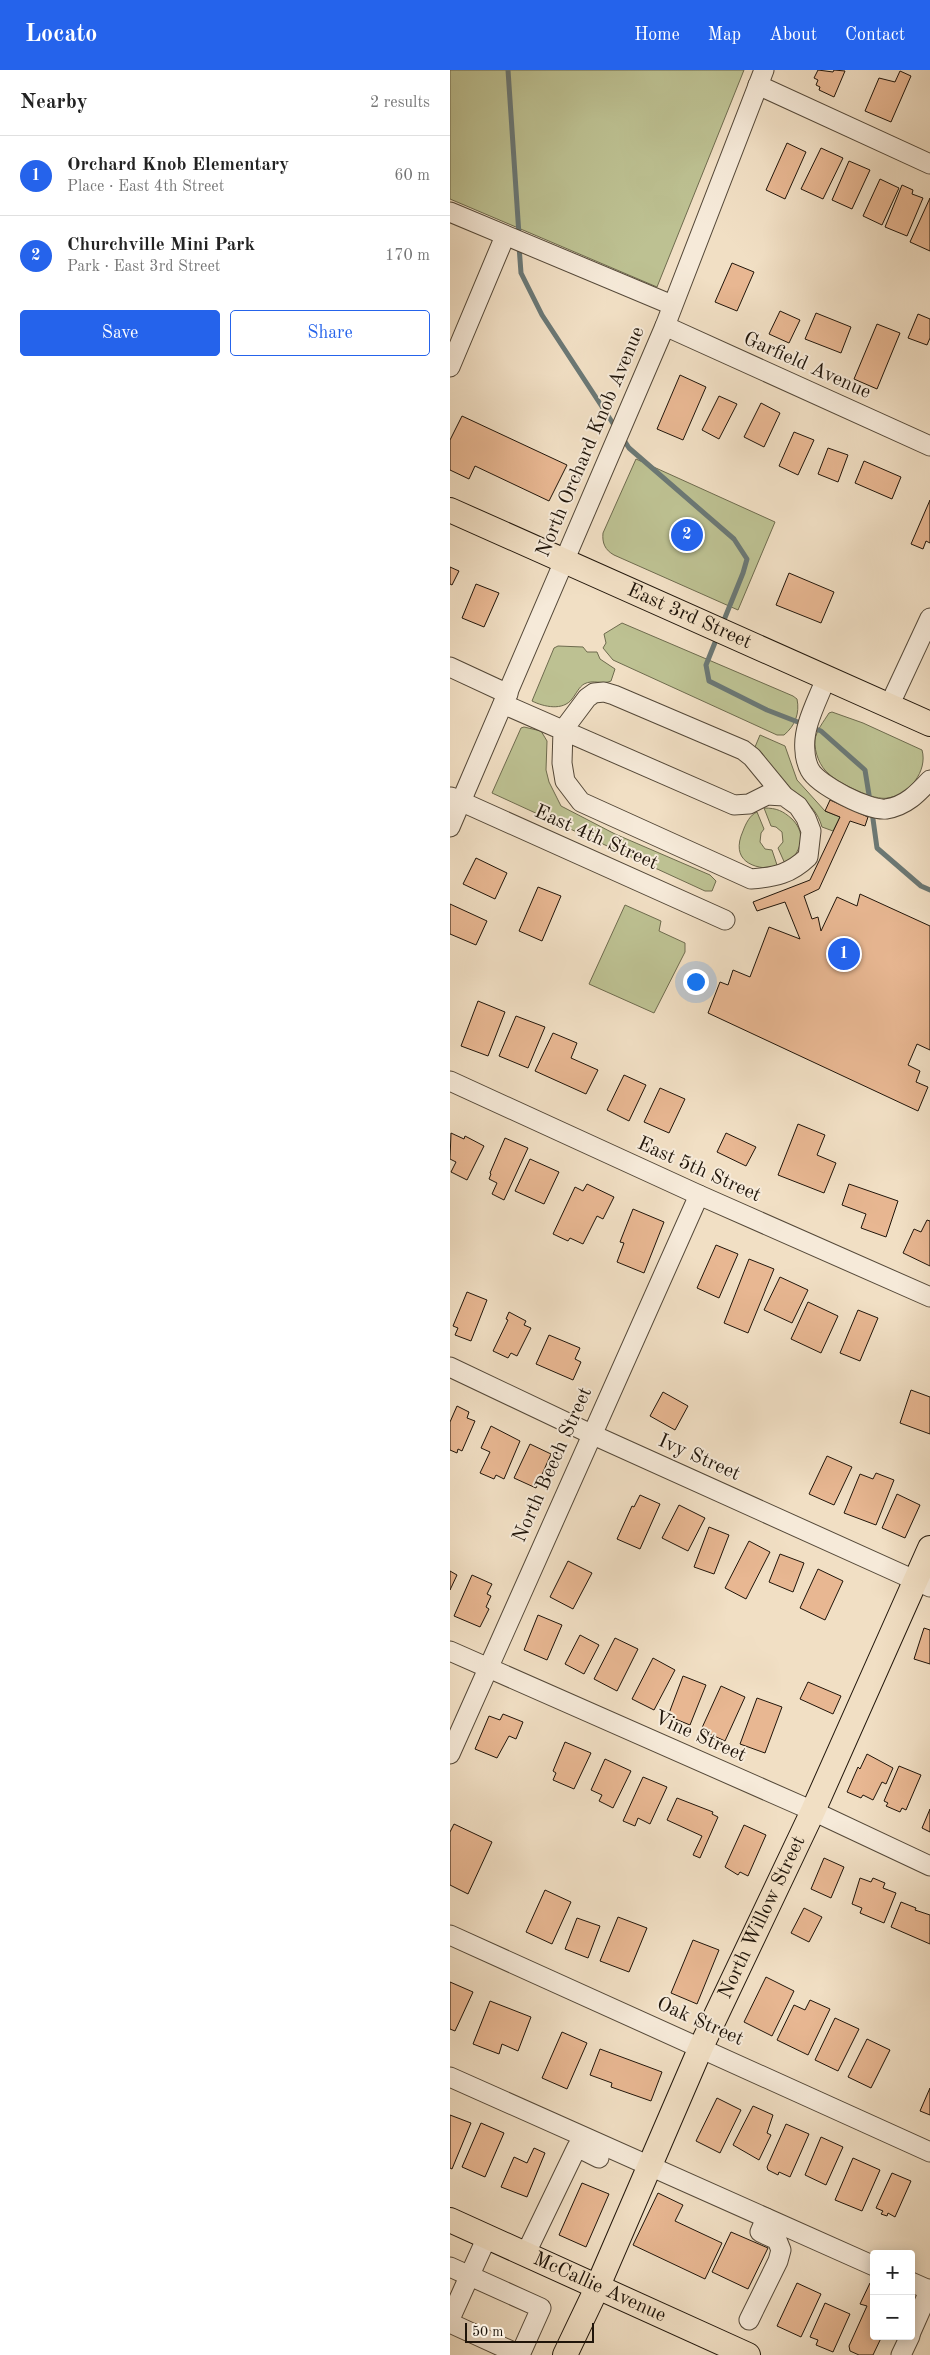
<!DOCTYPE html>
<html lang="en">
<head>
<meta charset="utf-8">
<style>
  body { margin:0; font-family:"Old Standard TT",serif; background:#f2f2f2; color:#222 }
  .controls { position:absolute; right:15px; bottom:15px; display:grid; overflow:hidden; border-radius:5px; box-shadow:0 2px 12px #0003 }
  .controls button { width:45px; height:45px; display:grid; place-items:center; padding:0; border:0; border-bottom:1px solid #e0e0e0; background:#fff; color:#222; font:25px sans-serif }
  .scale { position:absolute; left:15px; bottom:12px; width:129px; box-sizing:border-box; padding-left:5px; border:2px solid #20150a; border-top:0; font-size:14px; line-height:18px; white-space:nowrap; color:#20150a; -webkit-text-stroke:4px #f6ead9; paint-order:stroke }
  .you { position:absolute; left:245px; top:911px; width:18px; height:18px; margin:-12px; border:4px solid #fff; border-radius:50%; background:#1a73e8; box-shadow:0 0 0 8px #1a73e833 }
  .badge { display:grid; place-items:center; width:32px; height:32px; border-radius:50%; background:#2563eb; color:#fff; font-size:16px; font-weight:700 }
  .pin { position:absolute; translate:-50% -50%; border:2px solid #fff; box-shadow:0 1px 5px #0006 }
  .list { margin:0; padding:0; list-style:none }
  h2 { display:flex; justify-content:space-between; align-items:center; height:65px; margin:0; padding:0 20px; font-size:21px }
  h2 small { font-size:16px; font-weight:400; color:#767676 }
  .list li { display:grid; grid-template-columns:32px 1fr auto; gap:15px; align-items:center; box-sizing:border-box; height:80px; padding:0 20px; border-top:1px solid #e0e0e0 }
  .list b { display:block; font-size:19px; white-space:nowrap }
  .list p { margin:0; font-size:16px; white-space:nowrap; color:#767676 }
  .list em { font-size:16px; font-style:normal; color:#767676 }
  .actions { display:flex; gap:10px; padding:15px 20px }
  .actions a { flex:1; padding:11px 0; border:1px solid #2563eb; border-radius:5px; text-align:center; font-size:18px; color:#2563eb }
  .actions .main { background:#2563eb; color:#fff }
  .map { position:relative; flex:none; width:480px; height:2285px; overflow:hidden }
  header { display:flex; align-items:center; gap:30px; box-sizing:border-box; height:70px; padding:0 25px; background:#2563eb; color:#fff }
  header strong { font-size:24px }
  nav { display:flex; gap:28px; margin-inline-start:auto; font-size:18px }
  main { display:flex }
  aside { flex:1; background:#fff }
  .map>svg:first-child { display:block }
</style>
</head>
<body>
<header>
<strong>Locato</strong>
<nav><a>Home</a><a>Map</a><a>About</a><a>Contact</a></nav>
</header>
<main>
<aside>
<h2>Nearby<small>2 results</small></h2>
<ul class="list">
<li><span class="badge">1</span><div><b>Orchard Knob Elementary</b><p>Place · East 4th Street</p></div><em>60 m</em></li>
<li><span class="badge">2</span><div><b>Churchville Mini Park</b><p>Park · East 3rd Street</p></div><em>170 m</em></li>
</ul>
<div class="actions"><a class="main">Save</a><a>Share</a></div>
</aside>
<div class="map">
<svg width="480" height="2285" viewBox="0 0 480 2285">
  <rect width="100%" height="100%" fill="#f1dfc4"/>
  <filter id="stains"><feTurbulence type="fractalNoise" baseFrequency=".004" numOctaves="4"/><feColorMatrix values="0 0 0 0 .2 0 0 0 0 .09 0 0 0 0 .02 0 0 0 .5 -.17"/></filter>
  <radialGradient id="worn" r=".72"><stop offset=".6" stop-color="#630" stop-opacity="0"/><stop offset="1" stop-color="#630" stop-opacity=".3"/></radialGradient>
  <!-- green -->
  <g fill="#bdc192" stroke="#6e6b4e">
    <polygon points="0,0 294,0 207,217 0,129"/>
    <path d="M 186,389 L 325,452 L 288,540 L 164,485 C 155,480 152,473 153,463 Z"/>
    <path d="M 172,553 L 343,626 L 347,629 C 350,643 345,656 334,665 L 327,665 L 163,590 L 153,578 L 156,573 L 154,564 Z"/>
    <path d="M 108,576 L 133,577 L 137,582 L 147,582 L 150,589 L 165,599 L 161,611 C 153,615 143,609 134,614 C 129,617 126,624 122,629 C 113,641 94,637 82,631 L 104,578 Z"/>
    <path d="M 382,642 L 413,653 L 472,680 C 478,701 459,725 438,728 C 424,731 390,714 379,704 C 370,697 364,682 365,670 C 366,661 374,651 379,643 Z"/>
    <polygon points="74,657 91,661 97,671 96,700 99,712 111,736 165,764 260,805 266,811 262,821 255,821 42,723 71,658"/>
    <path d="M 310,665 L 335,676 L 347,710 L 375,741 L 390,747 L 383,761 L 372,757 C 364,728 339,725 324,702 C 317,692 316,685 305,677 Z"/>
    <path d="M 314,738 C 327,738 333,741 342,749 C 358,765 350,782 336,796 L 328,778 L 333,772 L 332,762 L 326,757 L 321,756 Z"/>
    <path d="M 307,742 L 314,759 L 311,763 L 310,772 L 315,779 L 322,780 L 328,798 C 302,800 280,790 293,761 C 296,753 300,745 307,742 Z"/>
    <polygon points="175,835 211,851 209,861 235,873 235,882 204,943 139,914"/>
  </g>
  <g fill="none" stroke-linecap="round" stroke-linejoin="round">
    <!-- stream -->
    <g stroke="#6b7875" stroke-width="5">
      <polyline points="58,0 69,165"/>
      <polyline points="69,176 71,203 92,245 166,358"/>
      <polyline points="172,367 179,378 284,469 297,489 293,503 272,555"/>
      <polyline points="268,565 256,595 259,611 317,640 371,661 415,700 420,731"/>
      <polyline points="422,742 427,778 471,816 480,820"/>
    </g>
  </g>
  <!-- building -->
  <g fill="#e8b792" stroke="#20150a">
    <polygon points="368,0 383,2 384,0 395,1 384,27 369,20 370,17 366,15 368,10 364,8"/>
    <polygon points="450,1 461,6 441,52 415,41 429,8 445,12"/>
    <polygon points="337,73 356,82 335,129 316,120"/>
    <polygon points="371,78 393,88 373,129 351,119"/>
    <polygon points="399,91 420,100 402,139 382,130"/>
    <polygon points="430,109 449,118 432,155 413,146"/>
    <polygon points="452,115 463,120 462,124 473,128 457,166 435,157"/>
    <polygon points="480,128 480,181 460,172"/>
    <polygon points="282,193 304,202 287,241 265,232"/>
    <polygon points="330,241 350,250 339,273 319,264"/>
    <polygon points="366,243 401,257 391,283 355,269"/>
    <polygon points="468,244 480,249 480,268 477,275 458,268"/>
    <polygon points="427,254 450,263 427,319 404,309"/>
    <polygon points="230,305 256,317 233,370 207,359"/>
    <polygon points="269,326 287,334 269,369 252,360"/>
    <polygon points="311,333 330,343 314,377 294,367"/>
    <polygon points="12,346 117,395 99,431 25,396 19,409 0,400 0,370"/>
    <polygon points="344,362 364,370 348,405 329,396"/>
    <polygon points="378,378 398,385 388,412 368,404"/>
    <polygon points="414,391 451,407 442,429 405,413"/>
    <polygon points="480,430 480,473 476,471 473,479 461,474"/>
    <polygon points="0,497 9,501 2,515 0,514"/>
    <polygon points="339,503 384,522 371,553 326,535"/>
    <polygon points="26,514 49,523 34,557 12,548"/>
    <polygon points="380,730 418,747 415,756 400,751 369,819 354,826 362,849 368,847 371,861 387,827 407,836 410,824 480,856 480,980 467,974 458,995 470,1001 466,1012 478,1017 468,1041 258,943 270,912 278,915 283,900 300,907 319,857 350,869 335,832 307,841 303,832 360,810 390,747 375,741"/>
    <polygon points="26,788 57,803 45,829 13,814"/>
    <polygon points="88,817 111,826 92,871 69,861"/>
    <polygon points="0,834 37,851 26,875 0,864"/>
    <polygon points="28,931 55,942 38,986 11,976"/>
    <polygon points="66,946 95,957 78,998 49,986"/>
    <polygon points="103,963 127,973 121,988 148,1000 136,1024 85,1001"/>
    <polygon points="174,1005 196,1015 179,1051 157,1040"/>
    <polygon points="210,1018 235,1029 219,1063 194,1052"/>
    <polygon points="348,1054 375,1065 367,1085 386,1093 374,1123 328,1105"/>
    <polygon points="1,1063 14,1069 15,1066 34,1076 17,1110 1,1102 6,1092 0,1089"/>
    <polygon points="276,1063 306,1077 296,1096 267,1082"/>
    <polygon points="55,1068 78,1078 54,1130 42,1124 47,1113 39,1109 41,1104 40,1103"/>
    <polygon points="80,1089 109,1102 94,1134 65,1121"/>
    <polygon points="137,1114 164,1127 153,1149 147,1146 133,1174 120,1168 118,1171 103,1164 125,1117 133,1121"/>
    <polygon points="399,1114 448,1131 436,1167 411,1158 416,1144 392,1135"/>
    <polygon points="183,1139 214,1152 194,1203 167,1192 174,1173 170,1172"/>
    <polygon points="477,1150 480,1151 480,1196 453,1183 464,1159 471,1162"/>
    <polygon points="266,1175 288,1184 269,1228 247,1218"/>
    <polygon points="299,1189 324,1199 298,1263 274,1253"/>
    <polygon points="330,1207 358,1220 342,1253 314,1240"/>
    <polygon points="17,1222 37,1230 21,1271 5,1265 8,1258 3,1256"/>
    <polygon points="358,1232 388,1246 371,1283 341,1269"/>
    <polygon points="408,1240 428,1248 410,1291 390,1283"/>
    <polygon points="59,1242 76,1251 74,1255 81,1258 67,1286 61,1283 58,1288 43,1281 58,1250 56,1249"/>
    <polygon points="99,1265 130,1278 125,1289 131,1292 123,1310 86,1294"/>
    <polygon points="461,1320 480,1327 480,1364 450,1353"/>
    <polygon points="213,1322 238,1336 225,1360 200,1346"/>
    <polygon points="7,1336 19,1342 17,1348 25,1351 12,1381 8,1379 7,1383 0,1380 0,1352"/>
    <polygon points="41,1356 70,1371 54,1409 46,1405 44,1409 30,1403 40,1382 31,1378"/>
    <polygon points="80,1374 101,1384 86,1418 64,1408"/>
    <polygon points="377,1386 402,1397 384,1435 359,1424"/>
    <polygon points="426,1403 444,1410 426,1455 394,1443 410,1404 423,1409"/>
    <polygon points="447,1424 470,1435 455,1468 432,1458"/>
    <polygon points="190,1425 210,1434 190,1479 167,1469 182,1436 184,1437"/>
    <polygon points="229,1435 255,1448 238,1481 212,1468"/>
    <polygon points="259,1457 279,1465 264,1504 244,1497"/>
    <polygon points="299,1471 320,1482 296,1529 275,1518"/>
    <polygon points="330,1484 354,1493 343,1522 319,1512"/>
    <polygon points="118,1491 142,1503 123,1539 100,1527"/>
    <polygon points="368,1499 393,1511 375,1550 350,1538"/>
    <polygon points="0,1501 7,1505 0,1520"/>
    <polygon points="22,1505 42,1514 37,1524 41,1526 36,1537 39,1539 30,1557 4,1546"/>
    <polygon points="88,1545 112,1555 97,1590 74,1580"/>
    <polygon points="474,1558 480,1560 480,1594 464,1589"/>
    <polygon points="130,1565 149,1575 134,1604 115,1594"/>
    <polygon points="165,1568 188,1579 167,1621 144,1609"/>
    <polygon points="203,1588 225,1600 204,1640 182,1629"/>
    <polygon points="233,1606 256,1615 240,1655 218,1646"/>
    <polygon points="358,1612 391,1626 383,1644 350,1629"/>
    <polygon points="271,1616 295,1627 275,1671 251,1660"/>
    <polygon points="307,1628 332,1637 315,1683 290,1674"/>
    <polygon points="53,1644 73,1652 66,1669 59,1666 47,1688 25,1679 39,1646 50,1650"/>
    <polygon points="115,1672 141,1683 124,1719 103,1710 106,1703 103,1701"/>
    <polygon points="417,1684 443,1698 436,1714 432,1712 423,1730 413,1725 411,1728 397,1722 408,1697 410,1699"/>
    <polygon points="155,1689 181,1701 163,1738 149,1731 152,1725 141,1720"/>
    <polygon points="449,1696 471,1705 456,1740 452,1738 450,1742 436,1736 438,1733 434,1731"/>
    <polygon points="193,1707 217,1717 200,1754 188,1748 185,1756 173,1751"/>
    <polygon points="227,1728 263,1742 262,1744 268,1747 250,1788 243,1785 252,1766 217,1750"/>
    <polygon points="480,1739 480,1762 472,1758"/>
    <polygon points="4,1754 42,1772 18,1824 0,1815 0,1762"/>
    <polygon points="294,1755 316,1765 298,1806 290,1802 288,1805 275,1797"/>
    <polygon points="374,1788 394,1797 381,1828 361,1819"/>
    <polygon points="410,1808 421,1812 423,1808 435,1813 433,1818 446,1823 434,1853 410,1843 412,1838 402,1834"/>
    <polygon points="95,1820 121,1832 102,1874 76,1862"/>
    <polygon points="451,1832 466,1838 465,1840 480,1845 480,1874 441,1857"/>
    <polygon points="354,1838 372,1847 359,1872 341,1863"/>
    <polygon points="168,1847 197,1858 179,1902 150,1891"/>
    <polygon points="127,1848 150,1856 138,1888 115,1879"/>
    <polygon points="243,1870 269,1880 247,1934 221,1923"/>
    <polygon points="316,1907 344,1921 322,1966 294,1952"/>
    <polygon points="0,1912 23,1922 5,1961 0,1959"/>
    <polygon points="360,1930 380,1939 358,1985 327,1970 344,1935 355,1940"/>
    <polygon points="40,1931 81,1947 68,1981 52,1974 49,1984 23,1974"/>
    <polygon points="385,1948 409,1959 388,2001 365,1990"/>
    <polygon points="112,1962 137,1973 117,2019 92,2008"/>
    <polygon points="417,1969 440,1980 421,2018 398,2007"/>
    <polygon points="150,1979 212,2002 201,2031 161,2017 162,2013 140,2005"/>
    <polygon points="480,2018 480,2045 470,2041"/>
    <polygon points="267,2028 291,2040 270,2083 246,2071"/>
    <polygon points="303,2036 323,2045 317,2063 321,2065 309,2090 283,2075"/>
    <polygon points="0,2045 21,2053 2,2099 0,2098"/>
    <polygon points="31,2053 54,2063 35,2107 12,2097"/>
    <polygon points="336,2054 359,2064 340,2107 329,2102 328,2105 318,2100 317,2097"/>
    <polygon points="371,2067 393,2077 376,2115 355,2105"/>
    <polygon points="84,2078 95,2083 77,2127 51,2117 64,2087 77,2093"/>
    <polygon points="403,2088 430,2100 412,2141 385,2130"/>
    <polygon points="442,2103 461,2111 445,2147 438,2143 437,2146 431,2144 433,2141 426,2138"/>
    <polygon points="132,2113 159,2124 136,2177 109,2165"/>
    <polygon points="208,2123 233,2135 225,2151 272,2173 255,2209 183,2175"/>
    <polygon points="281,2162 318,2178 298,2219 262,2202"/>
    <polygon points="347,2213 371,2224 351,2267 327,2256"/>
    <polygon points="420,2213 424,2214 424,2266 432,2266 423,2285 409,2285 400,2281 399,2276 417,2236 410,2234"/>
    <polygon points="375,2233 400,2244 383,2282 366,2275 368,2270 360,2267"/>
  </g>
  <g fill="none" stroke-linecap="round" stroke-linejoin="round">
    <defs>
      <g id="minor">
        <polyline points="308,15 480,94"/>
        <polyline points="0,142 222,235"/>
        <polyline points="215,256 480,376"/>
        <polyline points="0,297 55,166"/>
        <polyline points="0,597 58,624"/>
        <path d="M 376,608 C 368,630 352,657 355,681 C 355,686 357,695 360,700 C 368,715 419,741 436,739 C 456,736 468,723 480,710"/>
        <path d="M 53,634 L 284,735 L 299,734 L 317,725 L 334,726 L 348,736 L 356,748 L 361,761 L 358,787 C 340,804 326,807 301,809 L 131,732 L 115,711 L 112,693 L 113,660 L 137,628 L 144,623 L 154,622 L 164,625 L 293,680 L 302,687 L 334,726"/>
        <polyline points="439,636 480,548"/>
        <polyline points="1,727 275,850"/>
        <polyline points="0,757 215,256 314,0"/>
        <polyline points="0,1011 249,1125 480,1227"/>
        <polyline points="0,1297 141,1364 480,1517"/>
        <polyline points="0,1581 363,1741 480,1796"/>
        <polyline points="0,1684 249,1125"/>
        <polyline points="0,1865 480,2082"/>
        <polyline points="0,2007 424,2196"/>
        <polyline points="75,2185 127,2077 149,2088"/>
        <polyline points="0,2197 91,2238 70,2285"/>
        <polyline points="461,2212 479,2220"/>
        <polyline points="0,2249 37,2167"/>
        <polyline points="299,2250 328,2191 331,2180 327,2170 310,2162 316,2148"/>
        <polyline points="0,2253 70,2285"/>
        <polyline points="461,2262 480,2219"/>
        <polyline points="451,2285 460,2266"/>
      </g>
      <g id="major">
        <path id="s1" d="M 0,440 L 480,654"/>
        <path id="s2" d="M 0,2150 L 298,2285"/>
        <path id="s3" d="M 115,2285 L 147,2218 L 251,1977 L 363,1741 L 480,1478"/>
      </g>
    </defs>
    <!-- minor casing -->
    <use href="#minor" stroke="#544838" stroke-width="21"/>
    <!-- major casing -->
    <use href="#major" stroke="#20150a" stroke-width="26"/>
    <!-- minor -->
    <use href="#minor" stroke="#f6ead9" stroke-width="19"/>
    <!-- major -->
    <use href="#major" stroke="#f1dfc4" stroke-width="24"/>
  </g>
  <g text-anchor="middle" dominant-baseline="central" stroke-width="4" stroke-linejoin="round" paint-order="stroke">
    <!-- street labels -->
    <g font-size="20" fill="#20150a" stroke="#f6ead9">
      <text transform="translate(357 296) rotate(24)">Garfield Avenue</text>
      <text transform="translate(141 372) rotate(-67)">North Orchard Knob Avenue</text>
      <text stroke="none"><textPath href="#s1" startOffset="262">East 3rd Street</textPath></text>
      <text transform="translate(146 768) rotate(24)">East 4th Street</text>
      <text transform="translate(249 1100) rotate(24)">East 5th Street</text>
      <text transform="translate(249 1388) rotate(24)">Ivy Street</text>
      <text transform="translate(103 1395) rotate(-66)">North Beech Street</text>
      <text transform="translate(250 1667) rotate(24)">Vine Street</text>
      <text stroke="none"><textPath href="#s3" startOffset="480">North Willow Street</textPath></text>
      <text transform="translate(250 1952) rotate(24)">Oak Street</text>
      <text stroke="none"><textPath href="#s2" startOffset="164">McCallie Avenue</textPath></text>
    </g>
  </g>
  <rect width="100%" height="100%" filter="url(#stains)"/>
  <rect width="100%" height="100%" fill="url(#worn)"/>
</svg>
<div class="controls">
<button>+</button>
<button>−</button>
</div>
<div class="scale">50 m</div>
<div class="you"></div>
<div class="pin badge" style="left:394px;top:884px">1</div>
<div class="pin badge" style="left:237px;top:465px">2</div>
</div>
</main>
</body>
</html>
